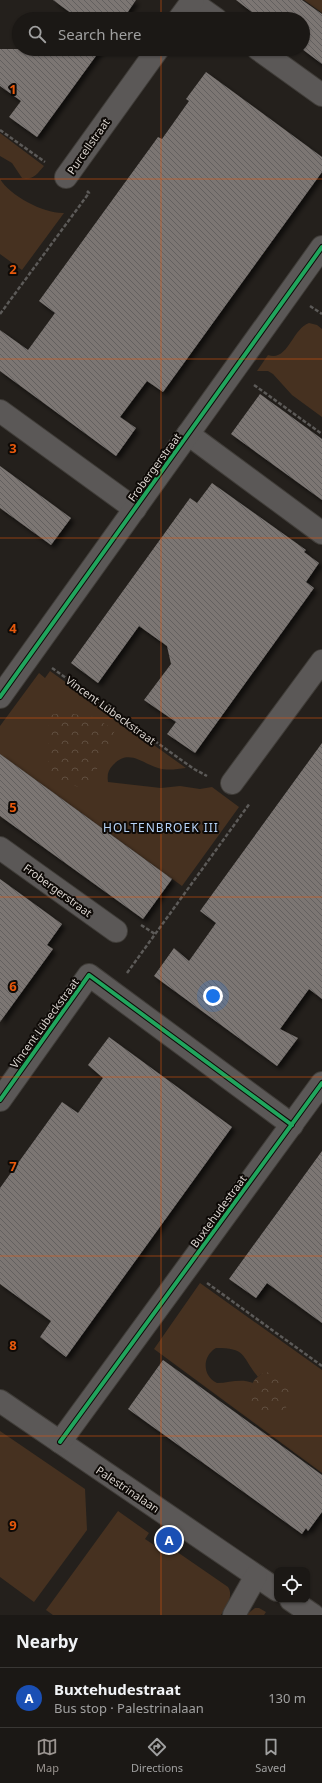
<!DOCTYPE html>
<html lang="en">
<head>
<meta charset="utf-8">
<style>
  body { margin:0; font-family:"Noto Sans",sans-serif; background:#24211e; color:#f1f3f6 }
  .controls { position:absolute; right:12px; bottom:12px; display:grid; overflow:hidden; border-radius:8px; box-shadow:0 1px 3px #0004 }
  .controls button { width:36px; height:36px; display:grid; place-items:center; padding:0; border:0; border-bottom:1px solid #393734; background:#1b1815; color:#f1f3f6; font:20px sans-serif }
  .you { position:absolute; left:213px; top:996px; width:14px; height:14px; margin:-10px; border:3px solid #fff; border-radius:50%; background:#1a73e8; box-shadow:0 0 0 6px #1a73e833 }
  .badge { display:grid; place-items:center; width:26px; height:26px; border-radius:50%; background:#9a9490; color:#fff; font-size:13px; font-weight:700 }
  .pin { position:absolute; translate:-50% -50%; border:2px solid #fff; box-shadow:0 1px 4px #0006 }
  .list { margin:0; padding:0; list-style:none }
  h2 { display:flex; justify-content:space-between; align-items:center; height:52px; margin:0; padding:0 16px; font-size:17px }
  h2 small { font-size:13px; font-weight:400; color:#a0a0a0 }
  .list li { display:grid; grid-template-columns:26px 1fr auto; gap:12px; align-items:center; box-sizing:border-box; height:60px; padding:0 16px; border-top:1px solid #393734 }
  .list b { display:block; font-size:15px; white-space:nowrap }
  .list p { margin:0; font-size:13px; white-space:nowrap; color:#a0a0a0 }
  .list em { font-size:13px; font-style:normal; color:#a0a0a0 }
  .icon { flex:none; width:22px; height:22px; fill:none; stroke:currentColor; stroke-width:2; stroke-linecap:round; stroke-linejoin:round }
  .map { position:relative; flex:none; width:322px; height:1615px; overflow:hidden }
  .search { position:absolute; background:#1b1815; box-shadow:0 1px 3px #0004; left:12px; right:12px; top:12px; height:44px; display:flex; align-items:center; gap:10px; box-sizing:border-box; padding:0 14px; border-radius:22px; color:#a0a0a0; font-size:15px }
  .sheet { height:112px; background:#1b1815 }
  nav { display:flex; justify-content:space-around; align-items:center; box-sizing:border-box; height:56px; border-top:1px solid #393734; background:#1b1815; font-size:11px; color:#a0a0a0 }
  nav a { display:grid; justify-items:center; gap:2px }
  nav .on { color:#9a9490 }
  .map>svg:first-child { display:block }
</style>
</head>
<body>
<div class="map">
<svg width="322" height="1615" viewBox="0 0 322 1615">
  <defs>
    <pattern id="park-crowns" width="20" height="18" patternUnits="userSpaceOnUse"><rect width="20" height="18" fill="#463120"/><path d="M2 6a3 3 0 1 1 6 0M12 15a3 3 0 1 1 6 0" fill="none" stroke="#604e3f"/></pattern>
    <pattern id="building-back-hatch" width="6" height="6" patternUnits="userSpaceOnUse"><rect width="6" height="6" fill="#7b7673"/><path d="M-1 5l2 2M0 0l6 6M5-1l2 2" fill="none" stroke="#64605e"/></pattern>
    <filter id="shadow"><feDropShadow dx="3.5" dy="3.5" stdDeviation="2" flood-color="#0009"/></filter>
  </defs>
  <rect width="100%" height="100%" fill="#24201c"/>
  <!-- grass -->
  <g fill="#463120" fill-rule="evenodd">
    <polygon points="304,0 322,0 322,13"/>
    <path d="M 0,133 L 44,166 C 37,174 34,180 22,178 L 12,163 L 0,156 Z"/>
    <path d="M 0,179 C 10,196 45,214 64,213 L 22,270 L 0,254 Z"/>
    <path d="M 309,323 L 317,325 L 322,329 L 322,417 L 292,395 L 273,374 L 268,371 L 257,371 L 268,355 C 288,362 292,329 309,323 Z"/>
    <path d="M 50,671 L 186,768 C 177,769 167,771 158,768 C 143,764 129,748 113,765 C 108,770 107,775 108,782 L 161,788 L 180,786 L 200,789 L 212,787 L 239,807 L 182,886 L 0,754 L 0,726 L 39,673 L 45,678 Z"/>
    <path d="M 200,1283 L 322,1370 L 322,1473 L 154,1349 ZM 216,1348 C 247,1348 241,1356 258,1377 L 261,1374 L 250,1391 L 253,1383 C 240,1378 230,1383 217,1383 C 202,1376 202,1356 216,1348 Z"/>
    <polygon points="0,1431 85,1489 87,1530 34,1602 0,1577"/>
    <path d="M 118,1511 L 149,1533 L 145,1539 L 166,1553 L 170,1547 L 228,1587 C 234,1596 226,1607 221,1615 L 53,1615 L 46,1610 Z"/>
    <polygon points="255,1608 259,1608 266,1612 264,1615 246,1615"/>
  </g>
  <!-- park -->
  <g fill="url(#park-crowns)">
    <polygon points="66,713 93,717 115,730 87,790 48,776 49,715"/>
    <circle cx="271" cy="1393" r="21"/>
  </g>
  <!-- building -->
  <g fill="url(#building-back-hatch)" filter="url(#shadow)">
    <polygon points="53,0 136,0 123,19 79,19"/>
    <polygon points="236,0 302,0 322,14 322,64 302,49 303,19 261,19"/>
    <polygon points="0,49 101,49 37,137 9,117 21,101 0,86"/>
    <polygon points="206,72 322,157 322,172 163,392 147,381 120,417 136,428 116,456 0,371 0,330 28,350 55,313 39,301 158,137 162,139 189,101 186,99"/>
    <polygon points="260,394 322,439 322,500 231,434"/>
    <polygon points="0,466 71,518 51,545 0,508"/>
    <polygon points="212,483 306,550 304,552 319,563 306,582 314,588 195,753 167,734 176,722 144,700 171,664 167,646 139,626 98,683 71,663 190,498 197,503"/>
    <polygon points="322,743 322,999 309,989 280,1029 298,1038 277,1066 154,976 174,948 189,961 216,923 200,911"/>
    <polygon points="0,754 172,879 143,919 0,816"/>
    <polygon points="0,879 62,924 47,945 53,949 0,1022"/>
    <polygon points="109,1037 232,1127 66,1357 40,1337 51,1321 0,1284 0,1188 62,1102 78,1113 103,1078 88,1065"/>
    <polygon points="322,1151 322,1323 267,1283 256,1298 229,1279"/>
    <polygon points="163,1360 322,1475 322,1512 308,1531 306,1528 302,1534 128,1409"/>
  </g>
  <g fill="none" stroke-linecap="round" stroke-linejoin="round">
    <defs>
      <g id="minor">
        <polyline points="192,2 216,19"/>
        <polyline points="179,19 193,0"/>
        <polyline points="258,49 322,95"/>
        <polyline points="66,177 158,49"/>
        <polyline points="0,411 135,509"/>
        <polyline points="188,434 322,533"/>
        <polyline points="0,697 322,247"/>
        <polyline points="232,783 322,661"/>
        <polyline points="0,848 116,931"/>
        <polyline points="0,1100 89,975 292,1125"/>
        <polyline points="0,1401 277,1590"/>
        <polyline points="60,1442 322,1083"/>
        <polyline points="291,1600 313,1615"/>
        <polyline points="234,1615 256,1576"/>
      </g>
    </defs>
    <!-- minor casing -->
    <use href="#minor" stroke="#403d39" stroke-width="24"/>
    <!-- path -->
    <g stroke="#5c5a58" stroke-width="2.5" stroke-dasharray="4 2" stroke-linecap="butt">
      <polyline points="0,130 45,162"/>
      <polyline points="310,306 322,314"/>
      <polyline points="0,314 89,193 87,191"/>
      <polyline points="254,385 322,434"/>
      <polyline points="52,668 194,769 207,776"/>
      <polyline points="141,925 155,934"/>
      <polyline points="127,973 250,803"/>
      <polyline points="207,1283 322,1366"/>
    </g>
    <!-- minor -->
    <use href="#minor" stroke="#5b5857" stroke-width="22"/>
    <defs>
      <g id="cycleway">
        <polyline points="0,697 322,247"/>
        <polyline points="0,1100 89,975 292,1125"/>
        <polyline points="60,1442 322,1083"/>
      </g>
    </defs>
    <!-- cycleway casing -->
    <use href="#cycleway" stroke="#0e0a07" stroke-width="6"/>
    <!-- cycleway -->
    <use href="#cycleway" stroke="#20a55d" stroke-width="4"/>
  </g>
  <!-- grid -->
  <path fill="none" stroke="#e8590c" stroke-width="1" stroke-opacity="0.55" d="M 161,0 L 161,19M 161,49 L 161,1615M 0,179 L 322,179M 0,359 L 322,359M 0,538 L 322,538M 0,718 L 322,718M 0,897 L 322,897M 0,1077 L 322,1077M 0,1256 L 322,1256M 0,1436 L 322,1436"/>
  <g text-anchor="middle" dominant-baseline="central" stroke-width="4" stroke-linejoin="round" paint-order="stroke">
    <!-- street labels -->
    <g font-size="11" fill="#d9d3ce" stroke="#0e0a07">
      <text transform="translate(88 146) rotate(-55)">Purcellstraat</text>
      <text transform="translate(154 467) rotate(-54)">Frobergerstraat</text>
      <text transform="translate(111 710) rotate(36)">Vincent Lübeckstraat</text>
      <text transform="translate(58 890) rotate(36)">Frobergerstraat</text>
      <text transform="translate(44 1023) rotate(-54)">Vincent Lübeckstraat</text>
      <text transform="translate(218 1211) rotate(-54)">Buxtehudestraat</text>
      <text transform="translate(128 1489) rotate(34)">Palestrinalaan</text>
    </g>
    <!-- neighbourhood labels -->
    <g font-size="12" letter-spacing="1" fill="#b7d4f9" stroke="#0e0a07">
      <text x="161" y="827">HOLTENBROEK III</text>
    </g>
  </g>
  <g font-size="13" text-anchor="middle" font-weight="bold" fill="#e8590c" stroke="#0e0a07" stroke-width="4" stroke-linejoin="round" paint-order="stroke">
    <text x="13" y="94">1</text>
    <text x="13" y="274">2</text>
    <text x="13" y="453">3</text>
    <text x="13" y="633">4</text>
    <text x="13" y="812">5</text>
    <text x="13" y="991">6</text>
    <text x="13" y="1171">7</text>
    <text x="13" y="1350">8</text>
    <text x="13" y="1530">9</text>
  </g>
</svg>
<div class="controls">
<button><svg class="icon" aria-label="locate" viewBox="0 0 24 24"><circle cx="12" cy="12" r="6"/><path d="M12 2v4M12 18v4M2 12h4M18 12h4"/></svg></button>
</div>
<div class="you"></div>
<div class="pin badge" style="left:169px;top:1540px;background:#1a4fb4">A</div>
<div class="search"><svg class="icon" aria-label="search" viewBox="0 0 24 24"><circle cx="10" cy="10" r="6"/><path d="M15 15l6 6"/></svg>Search here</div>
</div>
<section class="sheet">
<h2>Nearby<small></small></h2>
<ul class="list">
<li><span class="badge" style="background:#1a4fb4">A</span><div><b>Buxtehudestraat</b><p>Bus stop · Palestrinalaan</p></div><em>130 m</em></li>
</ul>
</section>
<nav>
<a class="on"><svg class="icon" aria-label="map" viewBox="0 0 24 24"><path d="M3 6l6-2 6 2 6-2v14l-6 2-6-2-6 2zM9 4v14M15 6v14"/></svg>Map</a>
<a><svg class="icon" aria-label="directions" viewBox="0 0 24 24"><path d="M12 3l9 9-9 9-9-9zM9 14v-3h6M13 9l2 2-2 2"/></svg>Directions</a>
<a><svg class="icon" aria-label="saved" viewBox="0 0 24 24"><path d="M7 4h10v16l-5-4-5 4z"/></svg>Saved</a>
</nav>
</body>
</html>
